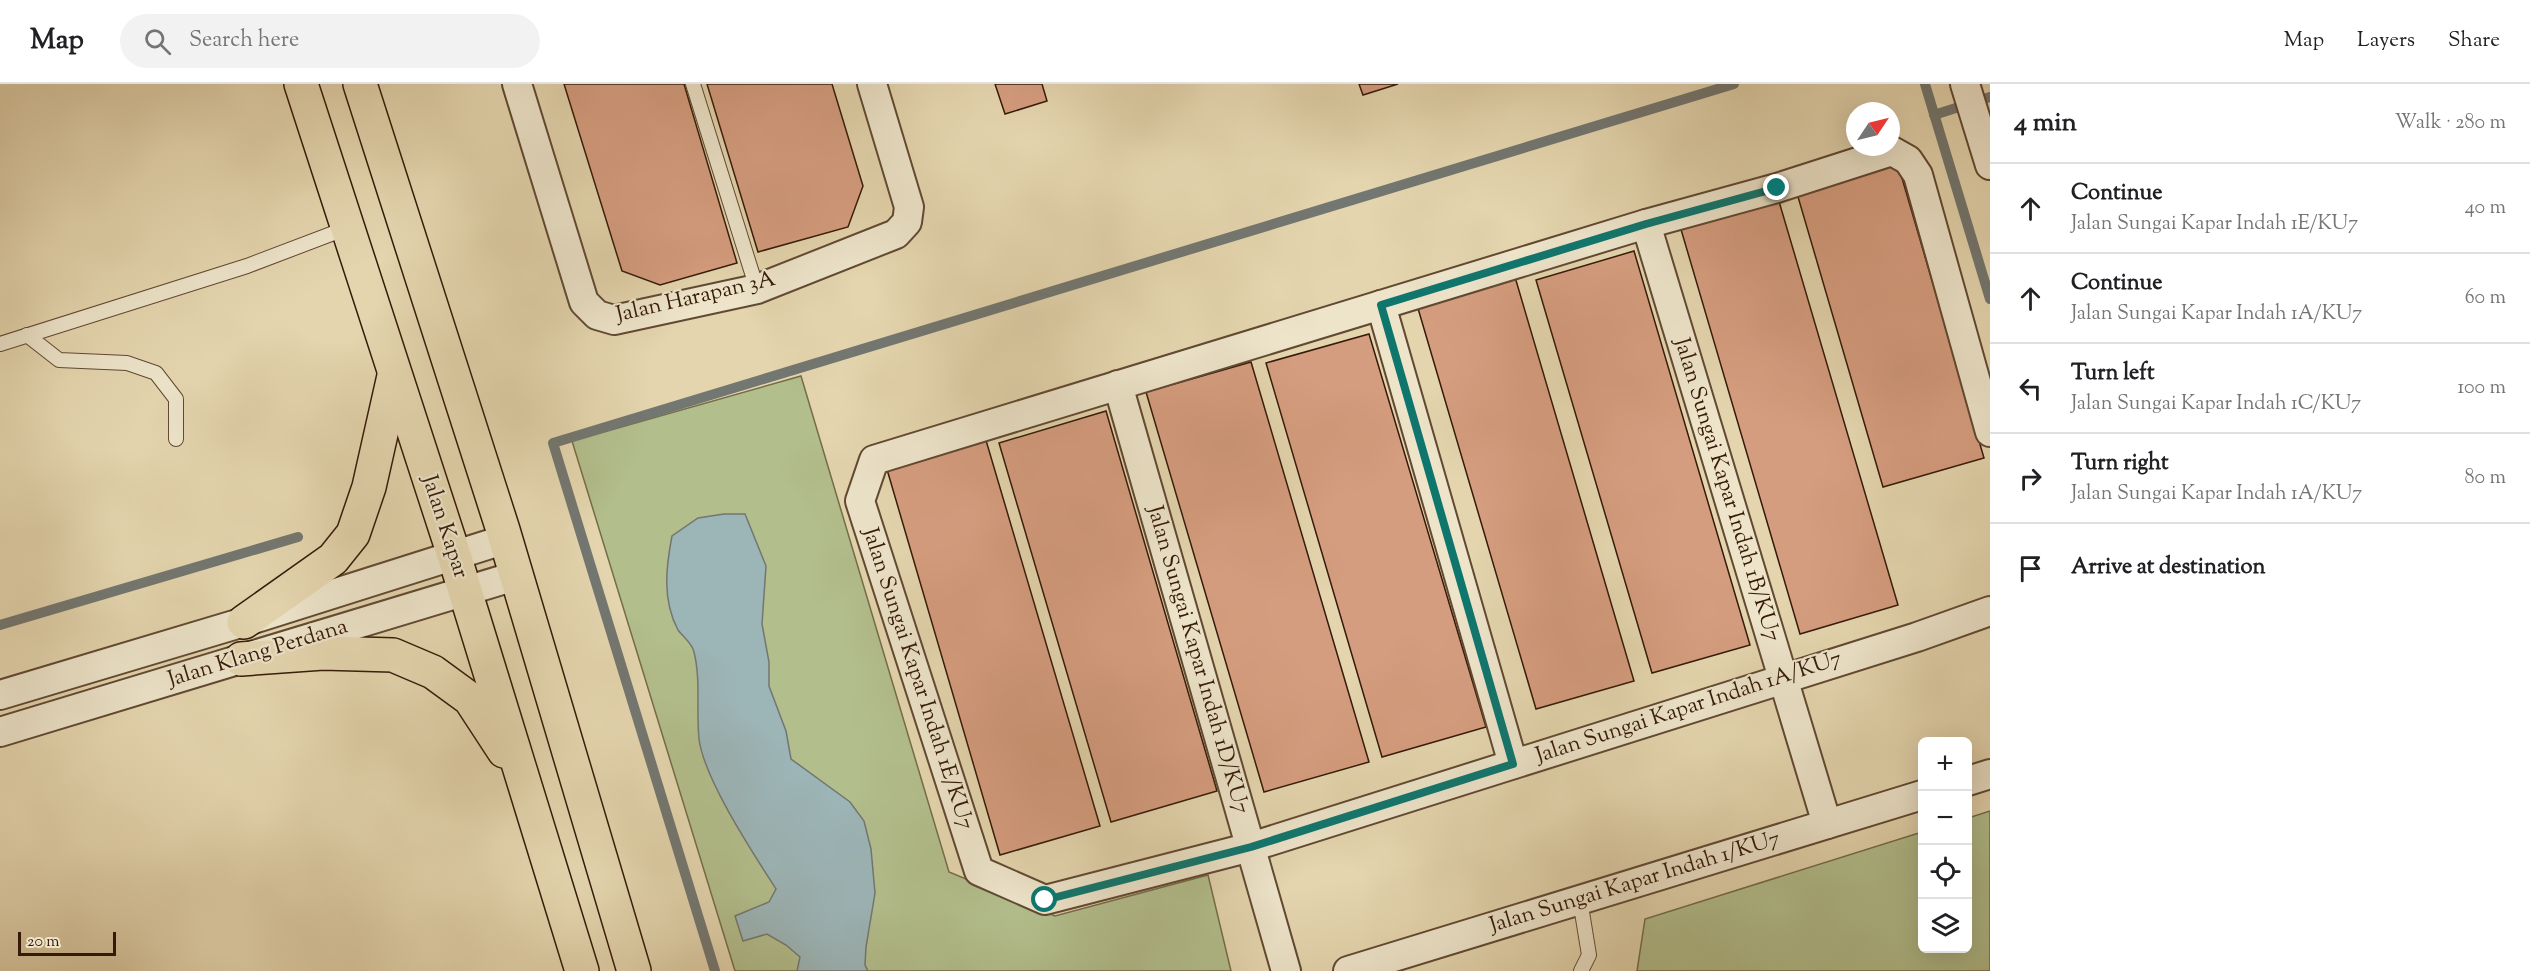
<!DOCTYPE html>
<html lang="en">
<head>
<meta charset="utf-8">
<style>
  body { margin:0; font-family:"Sorts Mill Goudy",serif; background:#f2f2f2; color:#202124 }
  .controls { position:absolute; right:18px; bottom:18px; display:grid; overflow:hidden; border-radius:9px; box-shadow:0 6px 24px #0002 }
  .controls button { width:54px; height:54px; display:grid; place-items:center; padding:0; border:0; border-bottom:2px solid #e0e0e0; background:#fff; color:#202124; font:30px sans-serif }
  .compass { position:absolute; left:1846px; top:18px; width:54px; height:54px; border-radius:50%; background:#fff; box-shadow:0 6px 24px #0002; rotate:55deg }
  .scale { position:absolute; left:18px; bottom:15px; width:98px; box-sizing:border-box; padding-left:6px; border:3px solid #351a09; border-top:0; font-size:16px; line-height:21px; white-space:nowrap; color:#351a09; -webkit-text-stroke:4px #ede4ca; paint-order:stroke }
  .stop { position:absolute; width:18px; height:18px; margin:-14px; border:4px solid #0f766e; border-radius:50%; background:#fff }
  .stop.end { background:#0f766e; border-color:#fff; box-shadow:0 2px 6px #0008 }
  .list { margin:0; padding:0; list-style:none }
  h2 { display:flex; justify-content:space-between; align-items:center; height:78px; margin:0; padding:0 24px; font-size:26px }
  h2 small { font-size:20px; font-weight:400; color:#757577 }
  .list li { display:grid; grid-template-columns:39px 1fr auto; gap:18px; align-items:center; box-sizing:border-box; height:90px; padding:0 24px; border-top:2px solid #e0e0e0 }
  .list b { display:block; font-size:22px; white-space:nowrap }
  .list p { margin:0; font-size:20px; white-space:nowrap; color:#757577 }
  .list em { font-size:20px; font-style:normal; color:#757577 }
  .icon { flex:none; width:33px; height:33px; fill:none; stroke:currentColor; stroke-width:2; stroke-linecap:round; stroke-linejoin:round }
  .map { position:relative; flex:none; width:1990px; height:887px; overflow:hidden }
  header { display:flex; align-items:center; gap:36px; box-sizing:border-box; height:84px; padding:0 30px; background:#fff; border-bottom:2px solid #e0e0e0 }
  header strong { font-size:28px }
  nav { display:flex; gap:33px; margin-inline-start:auto; font-size:21px }
  .search { width:420px; height:54px; background:#f2f2f2; display:flex; align-items:center; gap:15px; box-sizing:border-box; padding:0 21px; border-radius:33px; color:#757577; font-size:22px }
  main { display:flex }
  aside { flex:1; background:#fff }
  .map>svg:first-child { display:block }
</style>
</head>
<body>
<header>
<strong>Map</strong>
<div class="search"><svg class="icon" aria-label="search" viewBox="0 0 24 24"><circle cx="10" cy="10" r="6"/><path d="M15 15l6 6"/></svg>Search here</div>
<nav><a>Map</a><a>Layers</a><a>Share</a></nav>
</header>
<main>
<div class="map">
<svg width="1990" height="887" viewBox="0 0 1990 887">
  <rect width="100%" height="100%" fill="#e4d5ae"/>
  <filter id="stains"><feTurbulence type="fractalNoise" baseFrequency=".00333" numOctaves="4"/><feColorMatrix values="0 0 0 0 .2 0 0 0 0 .09 0 0 0 0 .02 0 0 0 .5 -.17"/></filter>
  <radialGradient id="worn" r=".72"><stop offset=".6" stop-color="#630" stop-opacity="0"/><stop offset="1" stop-color="#630" stop-opacity=".3"/></radialGradient>
  <!-- green -->
  <g fill="#b2be8c" stroke="#746c4a" stroke-width="1.5">
    <polygon points="801,292 949,788 1055,832 1208,791 1231,887 735,887 572,357"/>
    <polygon points="1990,727 1990,887 1637,887 1645,835 1922,748 1922,864 1968,864 1968,734"/>
  </g>
  <!-- water -->
  <path fill="#9cb5b7" stroke="#737771" stroke-width="1.5" d="M 724,430 L 745,430 L 766,482 L 762,540 L 769,578 L 769,602 L 786,647 L 791,675 L 850,718 L 864,737 L 871,765 L 875,809 L 866,863 L 865,881 L 868,887 L 797,887 L 800,873 L 786,861 L 767,850 L 743,857 L 735,832 L 769,818 L 776,805 C 753,769 704,695 699,655 C 696,626 701,596 694,568 C 692,559 683,553 678,546 C 662,516 666,483 672,452 L 698,434 Z"/>
  <g fill="none" stroke-linecap="round" stroke-linejoin="round">
    <!-- stream -->
    <g stroke="#737771" stroke-width="10">
      <polyline points="1925,0 1990,215"/>
      <polyline points="1934,31 1990,13"/>
      <polyline points="0,541 298,453"/>
      <polyline points="715,887 553,359 1734,0"/>
    </g>
  </g>
  <!-- building -->
  <g fill="#d59d7f" stroke="#351a09" stroke-width="1.5">
    <polygon points="564,0 684,0 737,179 660,201 622,187"/>
    <polygon points="707,0 832,0 863,102 848,143 758,168"/>
    <polygon points="995,0 1042,0 1047,17 1005,30"/>
    <polygon points="1359,0 1398,0 1363,11"/>
    <polygon points="1897,77 1984,374 1883,403 1796,106"/>
    <polygon points="1778,114 1898,521 1800,550 1680,142"/>
    <polygon points="1634,167 1750,561 1652,589 1536,196"/>
    <polygon points="1515,193 1634,597 1536,625 1417,221"/>
    <polygon points="1369,250 1486,643 1382,673 1266,279"/>
    <polygon points="1251,278 1369,678 1264,708 1146,308"/>
    <polygon points="1106,327 1217,707 1111,738 999,359"/>
    <polygon points="985,353 1100,742 1000,771 886,382"/>
  </g>
  <g fill="none" stroke-linecap="round" stroke-linejoin="round">
    <defs>
      <g id="lane">
        <polyline points="693,0 757,205"/>
        <polyline points="27,251 59,276 127,279 156,289 176,315 176,355"/>
        <polyline points="0,260 247,182 347,144"/>
        <polyline points="1580,816 1589,871 1581,887"/>
      </g>
      <g id="street">
        <polyline points="517,0 584,218 597,231 614,236 757,205 896,150 907,138 909,123 872,0"/>
        <polyline points="1965,0 1990,81"/>
        <polyline points="1646,140 1827,740"/>
        <polyline points="1381,221 1513,680"/>
        <polyline points="1118,301 1286,887"/>
        <polyline points="1990,348 1918,91 1908,76 1892,67 1777,104 1646,140 874,376 860,417 979,787 1045,816 1251,763 1917,553 1990,527"/>
        <polyline points="0,611 244,538 506,455"/>
        <polyline points="0,648 515,492"/>
        <polyline points="1968,697 1990,690"/>
        <polyline points="1348,887 1922,711"/>
      </g>
      <g id="highway">
        <polyline points="301,0 454,471 582,887"/>
        <polyline points="360,0 503,446 634,887"/>
        <polyline points="244,538 333,475 353,450 369,403 394,292"/>
        <polyline points="241,575 323,569 393,571 433,588 470,615 504,667"/>
      </g>
    </defs>
    <!-- lane casing -->
    <use href="#lane" stroke="#614932" stroke-width="16"/>
    <!-- street casing -->
    <use href="#street" stroke="#614932" stroke-width="32"/>
    <!-- highway casing -->
    <use href="#highway" stroke="#351a09" stroke-width="36"/>
    <!-- lane -->
    <use href="#lane" stroke="#ede4ca" stroke-width="14"/>
    <!-- street -->
    <use href="#street" stroke="#ede4ca" stroke-width="28"/>
    <!-- highway -->
    <use href="#highway" stroke="#e4d5ae" stroke-width="33"/>
  </g>
  <g fill="none" stroke-linecap="round" stroke-linejoin="round">
    <!-- route -->
    <polyline stroke="#0f766e" stroke-width="8" points="1045,816 1251,763 1513,680 1381,221 1646,140 1777,104"/>
  </g>
  <g text-anchor="middle" dominant-baseline="central" stroke-width="4.5" stroke-linejoin="round" paint-order="stroke">
    <!-- street labels -->
    <g font-size="22" fill="#351a09" stroke="#ede4ca">
      <text transform="translate(696 214) rotate(-13)">Jalan Harapan 3A</text>
      <text transform="translate(1726 406) rotate(73)">Jalan Sungai Kapar Indah 1B/KU7</text>
      <text transform="translate(444 443) rotate(72)">Jalan Kapar</text>
      <text transform="translate(258 570) rotate(-17)">Jalan Klang Perdana</text>
      <text transform="translate(1197 576) rotate(74)">Jalan Sungai Kapar Indah 1D/KU7</text>
      <text transform="translate(917 595) rotate(72)">Jalan Sungai Kapar Indah 1E/KU7</text>
      <text transform="translate(1689 624) rotate(-18)">Jalan Sungai Kapar Indah 1A/KU7</text>
      <text transform="translate(1635 799) rotate(-17)">Jalan Sungai Kapar Indah 1/KU7</text>
    </g>
  </g>
  <rect width="100%" height="100%" filter="url(#stains)"/>
  <rect width="100%" height="100%" fill="url(#worn)"/>
</svg>
<div class="controls">
<button>+</button>
<button>−</button>
<button><svg class="icon" aria-label="locate" viewBox="0 0 24 24"><circle cx="12" cy="12" r="6"/><path d="M12 2v4M12 18v4M2 12h4M18 12h4"/></svg></button>
<button><svg class="icon" aria-label="layers" viewBox="0 0 24 24"><path d="M12 4l9 5-9 5-9-5zM3 14l9 5 9-5"/></svg></button>
</div>
<svg class="compass" viewBox="-18 -18 36 36"><path d="M0-13l5 13h-10z" fill="#e53935"/><path d="M0 13l5-13h-10z" fill="#757577"/></svg>
<div class="scale">20 m</div>
<div class="stop" style="left:1045px;top:816px"></div>
<div class="stop end" style="left:1777px;top:104px"></div>
</div>
<aside>
<h2>4 min<small>Walk · 280 m</small></h2>
<ul class="list">
<li><svg class="icon" aria-label="ahead" viewBox="0 0 24 24"><path d="M12 20V5M6 11l6-6 6 6"/></svg><div><b>Continue</b><p>Jalan Sungai Kapar Indah 1E/KU7</p></div><em>40 m</em></li>
<li><svg class="icon" aria-label="ahead" viewBox="0 0 24 24"><path d="M12 20V5M6 11l6-6 6 6"/></svg><div><b>Continue</b><p>Jalan Sungai Kapar Indah 1A/KU7</p></div><em>60 m</em></li>
<li><svg class="icon" aria-label="left" viewBox="0 0 24 24"><path d="M17 20v-9H6M10 6l-5 5 5 5"/></svg><div><b>Turn left</b><p>Jalan Sungai Kapar Indah 1C/KU7</p></div><em>100 m</em></li>
<li><svg class="icon" aria-label="right" viewBox="0 0 24 24"><path d="M7 20v-9h11M14 6l5 5-5 5"/></svg><div><b>Turn right</b><p>Jalan Sungai Kapar Indah 1A/KU7</p></div><em>80 m</em></li>
<li><svg class="icon" aria-label="arrive" viewBox="0 0 24 24"><path d="M6 21V4h12l-3 4 3 4H6"/></svg><div><b>Arrive at destination</b></div></li>
</ul>
</aside>
</main>
</body>
</html>
